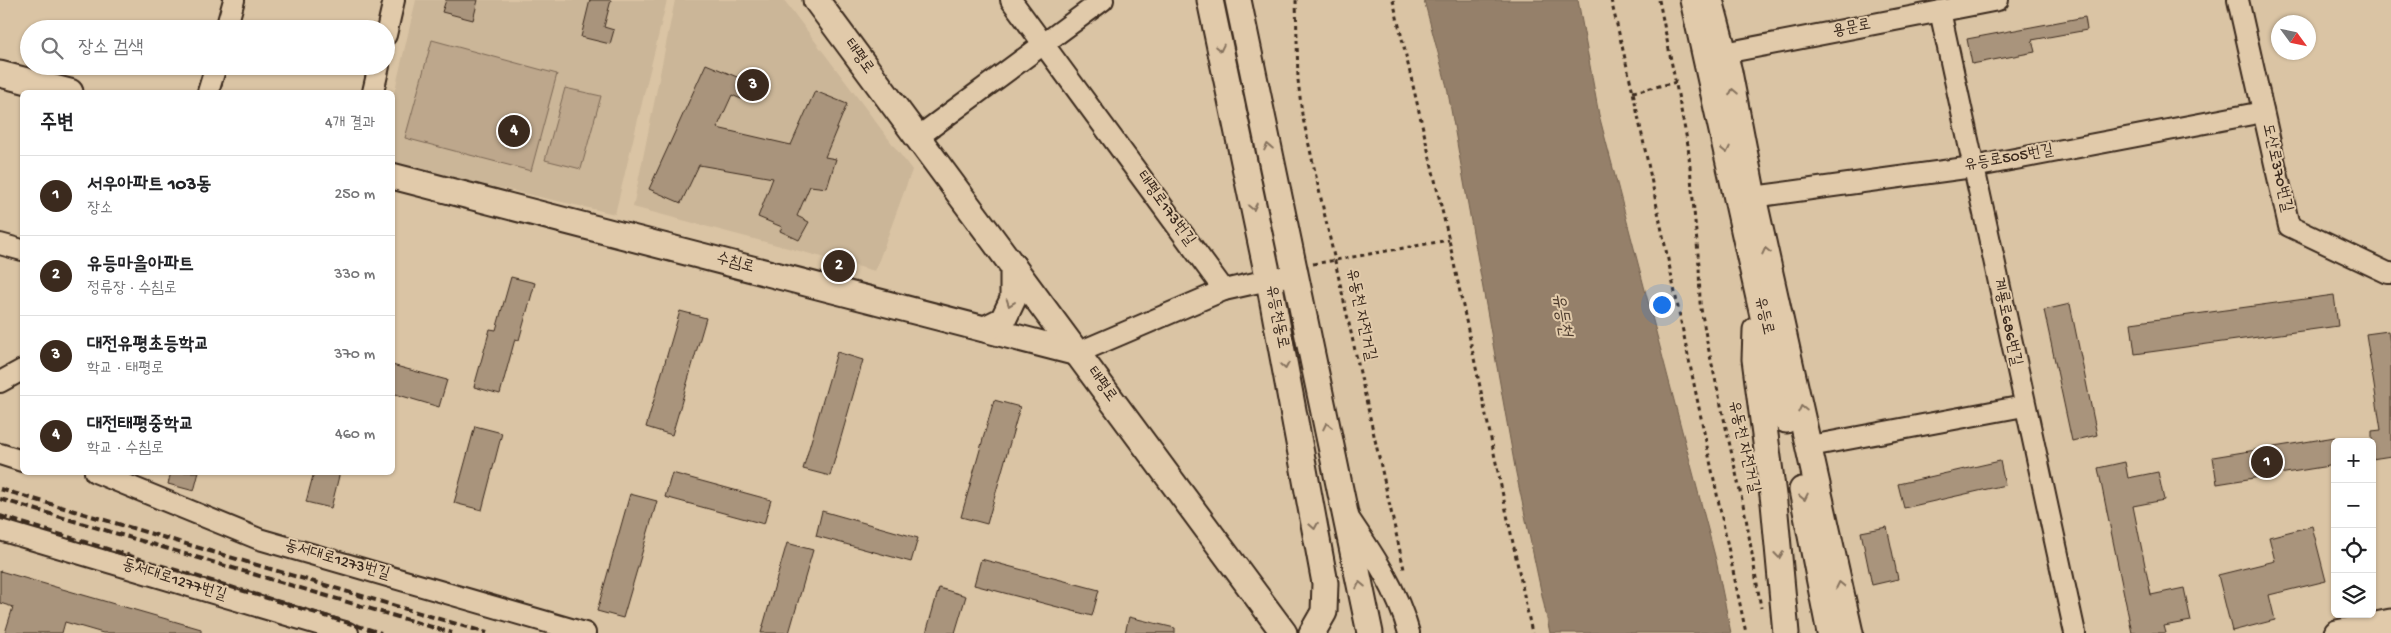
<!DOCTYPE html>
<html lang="ko">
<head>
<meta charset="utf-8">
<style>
  body { margin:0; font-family:"Gochi Hand","Poor Story",sans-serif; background:#f6f6f6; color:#202124 }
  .controls { position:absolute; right:15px; bottom:15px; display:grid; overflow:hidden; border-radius:8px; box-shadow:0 1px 4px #0004 }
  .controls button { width:45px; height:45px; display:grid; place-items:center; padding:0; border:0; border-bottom:1px solid #e0e0e0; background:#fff; color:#202124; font:25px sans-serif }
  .compass { position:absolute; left:2271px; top:15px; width:45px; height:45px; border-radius:50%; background:#fff; box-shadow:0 1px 4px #0004; rotate:123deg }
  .you { position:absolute; left:1661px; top:304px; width:18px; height:18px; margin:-12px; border:4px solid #fff; border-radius:50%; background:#1a73e8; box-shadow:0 0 0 8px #1a73e833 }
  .badge { display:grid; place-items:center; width:32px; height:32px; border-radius:50%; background:#3b2a1e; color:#fff; font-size:16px; font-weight:700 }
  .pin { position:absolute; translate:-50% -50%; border:2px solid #fff; box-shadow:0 1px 5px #0006 }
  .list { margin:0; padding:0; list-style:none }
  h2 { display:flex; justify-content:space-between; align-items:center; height:65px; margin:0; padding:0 20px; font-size:21px }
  h2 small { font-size:16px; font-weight:400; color:#757577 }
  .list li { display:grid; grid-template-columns:32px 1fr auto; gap:15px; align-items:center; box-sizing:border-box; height:80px; padding:0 20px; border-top:1px solid #e0e0e0 }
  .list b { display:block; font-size:19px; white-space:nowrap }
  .list p { margin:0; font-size:16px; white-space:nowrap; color:#757577 }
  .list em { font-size:16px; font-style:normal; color:#757577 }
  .icon { flex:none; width:28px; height:28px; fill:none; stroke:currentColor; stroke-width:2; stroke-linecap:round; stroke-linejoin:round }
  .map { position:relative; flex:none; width:2391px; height:633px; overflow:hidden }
  .search { position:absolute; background:#fff; box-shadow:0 1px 4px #0004; left:20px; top:20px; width:375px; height:55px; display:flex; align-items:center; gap:12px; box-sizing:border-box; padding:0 18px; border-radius:28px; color:#757577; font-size:19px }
  .panel { position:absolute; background:#fff; box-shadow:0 1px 4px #0004; left:20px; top:90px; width:375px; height:385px; border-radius:8px }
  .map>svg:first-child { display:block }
</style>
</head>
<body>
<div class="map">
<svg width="2391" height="633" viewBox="0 0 2391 633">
  <rect width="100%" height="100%" fill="#dac4a4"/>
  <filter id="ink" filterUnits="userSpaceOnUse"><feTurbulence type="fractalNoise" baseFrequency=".02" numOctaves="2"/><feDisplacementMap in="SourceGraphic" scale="10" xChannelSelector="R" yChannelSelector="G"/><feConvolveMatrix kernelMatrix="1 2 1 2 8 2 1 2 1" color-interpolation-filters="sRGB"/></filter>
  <g filter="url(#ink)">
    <!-- built -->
    <g fill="#cbb698">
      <polygon points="416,0 667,0 615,214 393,164 393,98"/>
      <polygon points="675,0 784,0 912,170 875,271 633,207"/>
    </g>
    <!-- green -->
    <g fill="#bda78c" stroke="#7c6855">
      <polygon points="432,40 557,74 531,171 405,138"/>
      <polygon points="565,88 601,96 581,169 545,160"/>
    </g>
    <!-- water -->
    <polygon fill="#95806a" stroke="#715e4c" points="1424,0 1578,0 1599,115 1716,560 1731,633 1550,633 1516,473 1447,87"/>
    <!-- building -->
    <g fill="#a9947b" stroke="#3b2a1e">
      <polygon points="446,0 478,0 473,20 442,12"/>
      <polygon points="590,0 611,0 604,27 614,30 610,44 581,37"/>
      <polygon points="2085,17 2087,30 2032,40 2035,52 1972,64 1967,39"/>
      <polygon points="706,64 749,82 741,99 732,95 717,128 791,145 815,91 847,104 825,157 836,159 827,188 810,186 797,216 809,222 799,240 780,231 782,227 758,217 773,178 699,165 681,203 649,189"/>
      <polygon points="511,277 535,283 519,340 515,339 500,394 474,387 490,329 496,330"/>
      <polygon points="2334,295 2338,326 2135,354 2131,323"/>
      <polygon points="2070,304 2097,435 2072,441 2044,310"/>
      <polygon points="680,311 706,318 672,435 646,427"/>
      <polygon points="2388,331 2391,350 2391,456 2372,459 2372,431 2381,430 2366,334"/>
      <polygon points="837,352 863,360 830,476 803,469"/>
      <polygon points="392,365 447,380 439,407 392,393"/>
      <polygon points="994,400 1020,407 987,524 961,517"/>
      <polygon points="475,426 502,433 482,510 454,503"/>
      <polygon points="2335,437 2335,465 2217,484 2213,457"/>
      <polygon points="2000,461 2005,485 1904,508 1898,484"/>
      <polygon points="2125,462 2128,478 2158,472 2164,500 2133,506 2151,595 2184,588 2191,621 2164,626 2166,633 2132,633 2098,468"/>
      <polygon points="171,472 199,472 194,491 168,484"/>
      <polygon points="314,472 340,472 331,508 306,502"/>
      <polygon points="672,473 771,500 764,524 665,497"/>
      <polygon points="630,494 657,501 623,618 597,611"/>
      <polygon points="822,511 918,538 911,562 816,536"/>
      <polygon points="2312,526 2326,581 2269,595 2275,620 2232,631 2218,575 2275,561 2269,537"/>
      <polygon points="1887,527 1898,579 1872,585 1861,532"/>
      <polygon points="787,543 813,550 789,633 761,633"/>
      <polygon points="981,559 1099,590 1092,616 974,585"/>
      <polygon points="0,571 201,629 201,633 103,633 65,622 62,633 5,633 13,607 0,603"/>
      <polygon points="939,588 966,596 955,633 926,633"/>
      <polygon points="1129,617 1175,628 1175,633 1125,633"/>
    </g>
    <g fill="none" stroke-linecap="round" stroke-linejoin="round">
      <defs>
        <g id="minor">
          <polyline points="1011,0 1224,290"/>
          <polyline points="2238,0 2289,226 2388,273 2391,273"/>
          <polyline points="1940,11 2075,633"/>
          <polyline points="226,29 234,0"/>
          <polyline points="386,35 394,0"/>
          <polyline points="1709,56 1998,0"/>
          <polyline points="208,92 216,66"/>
          <polyline points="373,92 379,66"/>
          <polyline points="918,137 1103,0"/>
          <polyline points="1753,197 1973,167 2263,112"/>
          <polyline points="0,244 22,250"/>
          <polyline points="1077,353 1224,290 1295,274"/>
          <polyline points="0,382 22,370"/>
          <polyline points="1810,446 2024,406"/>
          <polyline points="0,454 22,461"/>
          <polyline points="95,472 259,539 585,633"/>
          <path d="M 1348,517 C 1373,554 1397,589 1409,633"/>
          <polyline points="0,530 348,633"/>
        </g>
        <g id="major">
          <polyline points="816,0 1284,633"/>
          <polyline points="1210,0 1269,281 1325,583 1324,612 1312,633"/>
          <polyline points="1238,0 1370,633"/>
          <polyline points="1693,0 1786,420"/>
          <polyline points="1710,0 1729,72 1753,197 1850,633"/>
          <polyline points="0,74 70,92"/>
          <polyline points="392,176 1077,353"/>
          <polyline points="985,329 1003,320 1013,299 1013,266"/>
          <polyline points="1756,330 1755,359 1774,503 1786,633"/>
          <polyline points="1802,490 1830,633"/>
          <polyline points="2337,633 2391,622"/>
        </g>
      </defs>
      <!-- minor casing -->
      <use href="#minor" stroke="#3b2a1e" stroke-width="24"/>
      <!-- major casing -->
      <use href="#major" stroke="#3b2a1e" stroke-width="29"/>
      <!-- path -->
      <g stroke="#3b2a1e" stroke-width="3" stroke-dasharray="4 4" stroke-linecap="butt">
        <polyline points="1296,0 1298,80 1302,114 1404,569"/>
        <polyline points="1393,0 1449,240 1532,633"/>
        <polyline points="1611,0 1633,92 1746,633"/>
        <polyline points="1659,0 1688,145 1699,265 1700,303 1707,342 1746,518 1761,608"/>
        <polyline points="1633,92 1677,82"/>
        <polyline points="1313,264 1449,240"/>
      </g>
      <!-- minor -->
      <use href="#minor" stroke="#e1caaa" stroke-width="20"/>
      <!-- major -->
      <use href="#major" stroke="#e1caaa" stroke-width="25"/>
      <!-- rail -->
      <g stroke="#3b2a1e" stroke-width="4" stroke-dasharray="8 4" stroke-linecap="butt">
        <polyline points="0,489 487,633"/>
        <polyline points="0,499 452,633"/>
        <polyline points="0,516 381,633"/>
      </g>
    </g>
    <!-- one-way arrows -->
    <defs><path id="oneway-chevron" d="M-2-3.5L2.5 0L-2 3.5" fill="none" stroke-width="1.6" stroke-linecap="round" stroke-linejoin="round" transform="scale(1.25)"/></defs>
    <g stroke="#86725d">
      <use href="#oneway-chevron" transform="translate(1220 48) rotate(78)"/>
      <use href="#oneway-chevron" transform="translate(1733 92) rotate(-101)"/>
      <use href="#oneway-chevron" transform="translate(1268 147) rotate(-102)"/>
      <use href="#oneway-chevron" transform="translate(1726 150) rotate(77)"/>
      <use href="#oneway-chevron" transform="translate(1253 207) rotate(78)"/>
      <use href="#oneway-chevron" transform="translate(1766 251) rotate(-103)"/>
      <use href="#oneway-chevron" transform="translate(1010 303) rotate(110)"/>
      <use href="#oneway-chevron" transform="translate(1285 366) rotate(80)"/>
      <use href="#oneway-chevron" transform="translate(1802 409) rotate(-103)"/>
      <use href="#oneway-chevron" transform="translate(1327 426) rotate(-102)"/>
      <use href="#oneway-chevron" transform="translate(1804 497) rotate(78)"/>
      <use href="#oneway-chevron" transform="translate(1314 526) rotate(80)"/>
      <use href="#oneway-chevron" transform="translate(1779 555) rotate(84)"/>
      <use href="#oneway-chevron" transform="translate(1360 585) rotate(-102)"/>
      <use href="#oneway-chevron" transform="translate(1840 585) rotate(-102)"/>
    </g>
  </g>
  <g text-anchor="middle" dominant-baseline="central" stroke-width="4" stroke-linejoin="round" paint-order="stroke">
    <!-- street labels -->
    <g font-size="16" fill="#3b2a1e" stroke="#e1caaa">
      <text transform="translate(1852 29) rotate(-11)">용문로</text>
      <text transform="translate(858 57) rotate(54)">태평로</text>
      <text transform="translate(2009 159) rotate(-10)">유등로505번길</text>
      <text transform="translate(2276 168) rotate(77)">도산로370번길</text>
      <text transform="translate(1165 209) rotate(54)">태평로173번길</text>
      <text transform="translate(735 264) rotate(15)">수침로</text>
      <text transform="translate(1360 315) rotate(78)">유동천 자전거길</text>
      <text transform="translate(1763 316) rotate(77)">유등로</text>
      <text transform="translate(1276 317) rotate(79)">유등천동로</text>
      <text transform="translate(2006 322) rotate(78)">계룡로686번길</text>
      <text transform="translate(1101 385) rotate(54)">태평로</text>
      <text transform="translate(1743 447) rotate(77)">유동천 자전거길</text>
      <text transform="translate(337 561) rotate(16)">동서대로1273번길</text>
      <text transform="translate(174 581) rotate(17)">동서대로1277번길</text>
    </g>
    <!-- water labels -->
    <g font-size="18" font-style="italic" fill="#4d3b2d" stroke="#e1caaa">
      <text transform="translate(1561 315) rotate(80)">유등천</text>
    </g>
  </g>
</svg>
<div class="controls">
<button>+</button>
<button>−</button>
<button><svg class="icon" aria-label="locate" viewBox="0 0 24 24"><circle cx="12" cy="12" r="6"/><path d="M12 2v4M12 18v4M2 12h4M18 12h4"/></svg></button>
<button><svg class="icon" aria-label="layers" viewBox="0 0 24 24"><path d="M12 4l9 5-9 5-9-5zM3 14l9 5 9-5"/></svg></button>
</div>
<svg class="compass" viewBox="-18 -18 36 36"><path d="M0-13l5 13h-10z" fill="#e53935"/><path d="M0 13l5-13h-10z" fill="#757577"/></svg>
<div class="you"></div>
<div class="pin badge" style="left:2267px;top:462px">1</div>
<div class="pin badge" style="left:839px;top:266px">2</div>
<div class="pin badge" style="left:753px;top:85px">3</div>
<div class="pin badge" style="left:514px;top:131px">4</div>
<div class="search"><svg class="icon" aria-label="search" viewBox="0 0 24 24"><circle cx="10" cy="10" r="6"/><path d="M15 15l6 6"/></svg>장소 검색</div>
<section class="panel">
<h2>주변<small>4개 결과</small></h2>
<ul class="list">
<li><span class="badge">1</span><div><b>서우아파트 103동</b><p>장소</p></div><em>250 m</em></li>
<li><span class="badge">2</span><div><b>유등마을아파트</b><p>정류장 · 수침로</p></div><em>330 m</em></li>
<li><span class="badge">3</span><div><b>대전유평초등학교</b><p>학교 · 태평로</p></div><em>370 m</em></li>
<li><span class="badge">4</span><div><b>대전태평중학교</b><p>학교 · 수침로</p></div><em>460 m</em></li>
</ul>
</section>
</div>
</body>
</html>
